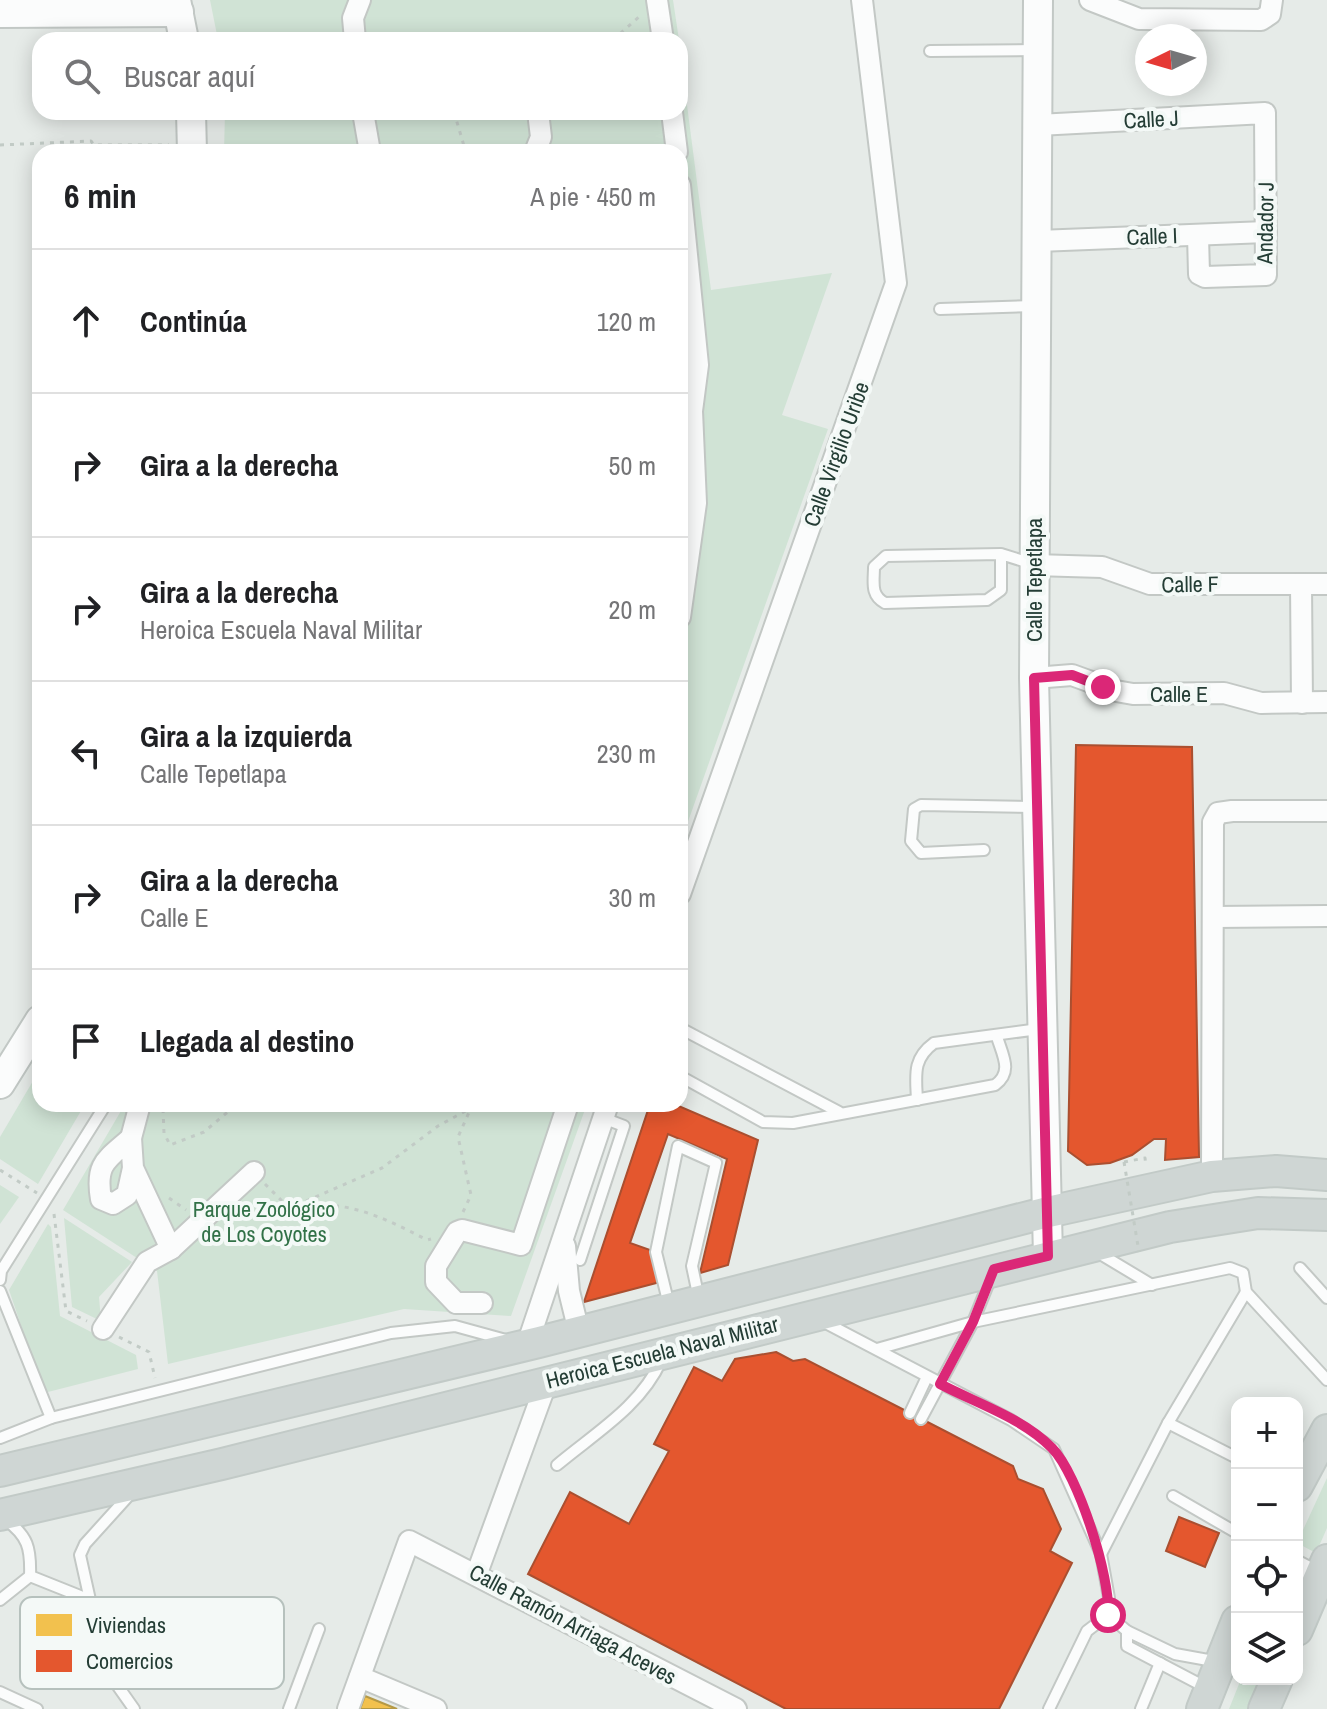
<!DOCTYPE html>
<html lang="es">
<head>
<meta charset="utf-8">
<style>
  body { margin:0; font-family:"Archivo Narrow",sans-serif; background:#f2f2f2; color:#202124 }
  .controls { position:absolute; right:24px; bottom:24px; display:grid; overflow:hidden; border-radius:16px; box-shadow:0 4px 20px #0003 }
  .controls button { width:72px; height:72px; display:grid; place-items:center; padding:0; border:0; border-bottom:2px solid #e0e0e0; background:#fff; color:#202124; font:40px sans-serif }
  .compass { position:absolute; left:1135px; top:24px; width:72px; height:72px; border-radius:50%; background:#fff; box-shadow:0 4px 20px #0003; rotate:265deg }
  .stop { position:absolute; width:24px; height:24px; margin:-18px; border:6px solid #db2777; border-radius:50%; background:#fff }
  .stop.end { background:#db2777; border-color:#fff; box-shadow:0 2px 8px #0008 }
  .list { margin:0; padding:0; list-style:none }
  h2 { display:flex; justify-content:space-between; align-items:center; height:104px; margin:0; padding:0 32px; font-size:34px }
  h2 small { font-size:26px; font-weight:400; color:#757577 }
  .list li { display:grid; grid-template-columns:52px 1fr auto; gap:24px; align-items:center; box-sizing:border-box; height:144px; padding:0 32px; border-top:2px solid #e0e0e0 }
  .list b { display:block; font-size:30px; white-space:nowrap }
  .list p { margin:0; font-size:26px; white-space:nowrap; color:#757577 }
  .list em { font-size:26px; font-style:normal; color:#757577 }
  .icon { flex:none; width:44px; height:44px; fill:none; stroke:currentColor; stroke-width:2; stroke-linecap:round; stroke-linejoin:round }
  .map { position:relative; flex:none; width:1327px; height:1709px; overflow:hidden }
  .search { position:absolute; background:#fff; box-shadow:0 4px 20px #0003; left:32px; top:32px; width:656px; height:88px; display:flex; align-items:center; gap:20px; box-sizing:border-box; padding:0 28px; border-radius:24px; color:#757577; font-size:30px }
  .panel { position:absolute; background:#fff; box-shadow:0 4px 20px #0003; left:32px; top:144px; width:656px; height:968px; border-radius:24px }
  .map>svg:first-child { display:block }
</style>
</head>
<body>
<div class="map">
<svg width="1327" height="1709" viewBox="0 0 1327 1709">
  <rect width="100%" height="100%" fill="#e6ebe8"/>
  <!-- green -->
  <g fill="#d0e3d5">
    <polygon points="210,0 673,0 679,40 218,40"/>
    <polygon points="680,51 711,290 832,273 782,415 828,429 680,844 680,152 224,152 225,112 680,112"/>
    <polygon points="40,1069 40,1104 85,1104 38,1184 0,1159 0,1137"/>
    <polygon points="125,1104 587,1104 511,1316 404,1309 168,1364 157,1271 63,1210"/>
    <polygon points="0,1185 19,1197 0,1224"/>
    <polygon points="64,1218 132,1262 99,1297 101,1321 72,1307"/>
    <polygon points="48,1224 51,1227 60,1316 136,1355 138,1369 44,1393 9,1290"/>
    <polygon points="1327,1478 1327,1528 1316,1553 1297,1543"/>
    <polygon points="1241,1679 1262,1679 1250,1709 1229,1709"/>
  </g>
  <!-- homes -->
  <polygon fill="#f2c14e" stroke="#b49946" stroke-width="2" points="365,1696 397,1709 360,1709"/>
  <!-- shops -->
  <g fill="#e4572e" stroke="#aa4f30" stroke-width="2">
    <polygon points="1076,745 1192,747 1199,1157 1165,1160 1166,1139 1154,1139 1132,1155 1110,1163 1087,1165 1068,1151"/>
    <polygon points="650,1104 674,1104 758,1140 728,1265 700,1273 727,1159 668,1134 630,1243 650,1250 660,1282 584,1302"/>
    <polygon points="776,1352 793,1361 805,1359 910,1413 1013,1466 1018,1479 1043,1489 1061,1529 1050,1551 1072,1563 999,1709 786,1709 528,1574 570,1492 629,1524 669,1451 654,1444 694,1367 722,1381 735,1359"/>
    <polygon points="1179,1517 1219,1533 1205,1567 1166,1551"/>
  </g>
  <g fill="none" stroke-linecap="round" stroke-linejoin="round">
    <defs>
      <g id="lane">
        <polyline points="930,51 1036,50"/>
        <polyline points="940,309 1035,306"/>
        <path d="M 1001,554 L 1001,590 L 987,600 L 885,603 C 870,595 874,582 874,567 L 886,556 L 1001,554 L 1033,564"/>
        <polyline points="984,850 921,853 911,841 914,809 921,805 1036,807"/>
        <polyline points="680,1028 839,1112"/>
        <path d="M 680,1076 L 763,1122 L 793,1123 L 995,1085 C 1013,1072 1003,1056 997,1037"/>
        <path d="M 917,1100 C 916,1076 912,1059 934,1043 L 1039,1029"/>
        <polyline points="1097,1252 1152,1285"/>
        <polyline points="580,1260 624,1126 603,1118"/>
        <polyline points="1300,1268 1327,1298"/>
        <polyline points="0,1280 1,1271 106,1104"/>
        <polyline points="0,1291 51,1418"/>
        <polyline points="669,1305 656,1252 678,1146 716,1163 692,1266 699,1299"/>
        <polyline points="822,1321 1011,1420 1054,1449 1101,1554 1109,1598 1108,1615 1127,1631 1127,1646 1207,1688"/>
        <polyline points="877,1349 973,1322 1230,1268 1243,1273 1246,1292 1327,1380"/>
        <polyline points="910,1413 927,1377"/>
        <polyline points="921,1419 973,1322 991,1277"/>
        <polyline points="1168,1423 1237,1458"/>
        <polyline points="0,1438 51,1418 391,1333 455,1326 506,1340"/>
        <path d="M 557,1465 C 595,1433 640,1407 661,1361"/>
        <polyline points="132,1492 85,1544 80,1555 90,1600 83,1623 86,1641 134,1709"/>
        <polyline points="1173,1496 1237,1533"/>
        <polyline points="1101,1554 1168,1423 1246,1292"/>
        <polyline points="30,1576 90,1600"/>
        <path d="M 0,1600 L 30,1576 C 31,1548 28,1536 5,1519"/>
        <polyline points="1127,1631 1175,1654 1219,1662"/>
        <polyline points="0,1692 37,1709"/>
        <polyline points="289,1709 319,1629"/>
        <polyline points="1049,1709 1087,1631 1108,1615"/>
        <polyline points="1141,1709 1160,1663"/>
      </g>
      <g id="street">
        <polyline points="657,0 663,40"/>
        <polyline points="1090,0 1139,19 1261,20 1270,14 1272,0"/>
        <polyline points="355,40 353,18 360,0"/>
        <polyline points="363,112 370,152"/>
        <polyline points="672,112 677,152"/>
        <polyline points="1038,125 1265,113 1266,275 1205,277 1199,274 1198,235"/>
        <polyline points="535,152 541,137 538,112"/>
        <polyline points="680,185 698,365 692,411 696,503 680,617"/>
        <polyline points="1038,241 1266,232"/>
        <polyline points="1034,565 1102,567 1150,584 1327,584"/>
        <polyline points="1301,584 1302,703"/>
        <polyline points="1034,678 1072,675 1116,691 1133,694 1224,693 1261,703 1327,702"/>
        <polyline points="680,894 896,283 862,0"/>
        <polyline points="1214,917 1327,916"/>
        <polyline points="131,1138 140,1104"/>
        <polyline points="1212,1176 1213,822 1218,813 1232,811 1327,811"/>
        <polyline points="565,1246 569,1291 579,1332"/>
        <polyline points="171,1249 254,1172"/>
        <polyline points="482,1303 456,1303 436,1282 436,1266 457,1232 462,1230 521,1245 568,1104"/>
        <path d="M 103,1329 L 147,1262 L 171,1249 L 133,1168 L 131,1138 C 106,1160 95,1164 101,1199 L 113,1204 L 127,1195 L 133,1168"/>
        <polyline points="527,1345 608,1104"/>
        <polyline points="1297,1566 1327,1582"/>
        <polyline points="477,1573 547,1381"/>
        <polyline points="360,1677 436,1709"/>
        <polyline points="348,1709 409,1541 736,1709"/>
      </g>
      <g id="secondary">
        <polyline points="176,0 184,40"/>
        <polyline points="1038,0 1034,678 1048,1256"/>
        <polyline points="0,13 179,12"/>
        <polyline points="191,112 192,152"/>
        <polyline points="0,1084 40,1020"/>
      </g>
      <g id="primary">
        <polyline points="0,1471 539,1342 1048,1212 1212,1176 1276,1171 1327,1175"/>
        <polyline points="1297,1486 1327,1430"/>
        <polyline points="0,1515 222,1464 1170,1227 1258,1213 1327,1215"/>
        <polyline points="1297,1630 1327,1560"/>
        <polyline points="1202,1709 1237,1621"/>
        <polyline points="1264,1709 1277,1679"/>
      </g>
    </defs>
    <!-- lane casing -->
    <use href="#lane" stroke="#c3c8c5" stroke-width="14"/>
    <!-- street casing -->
    <use href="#street" stroke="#c3c8c5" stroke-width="24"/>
    <!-- secondary casing -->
    <use href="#secondary" stroke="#c2c8c5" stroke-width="32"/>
    <!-- primary casing -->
    <use href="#primary" stroke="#c2cac7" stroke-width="34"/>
    <!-- path -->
    <g stroke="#c2cbc6" stroke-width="3" stroke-dasharray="4 6" stroke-linecap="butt">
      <polyline points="456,40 476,35 492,40"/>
      <polyline points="613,40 641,15"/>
      <polyline points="454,112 464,146 462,152"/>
      <polyline points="0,145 91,141 94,145 169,145"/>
      <polyline points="474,152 476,144"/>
      <polyline points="463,1104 471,1108"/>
      <polyline points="163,1109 164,1133 170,1145 204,1132 237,1104"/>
      <polyline points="1124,1162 1145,1158 1146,1166"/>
      <polyline points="0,1170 37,1193"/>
      <path d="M 265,1184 L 289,1208 C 342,1197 381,1216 427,1240 L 431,1239"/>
      <polyline points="169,1198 186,1210"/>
      <polyline points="297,1205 382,1168 438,1126 471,1108"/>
      <polyline points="463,1212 471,1195 458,1137 471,1108 480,1104"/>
      <polyline points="54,1214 66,1311 87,1321"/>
      <polyline points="119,1337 149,1352 155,1378"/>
    </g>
    <!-- lane -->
    <use href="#lane" stroke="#fbfcfc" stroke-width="10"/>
    <!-- street -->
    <use href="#street" stroke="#fbfcfc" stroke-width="20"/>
    <!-- secondary -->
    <use href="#secondary" stroke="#fbfcfc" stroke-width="28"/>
    <!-- primary -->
    <use href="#primary" stroke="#cfd6d4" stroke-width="30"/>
    <!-- path-bridge -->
    <polyline stroke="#c2cbc6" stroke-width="3" stroke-dasharray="4 6" stroke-linecap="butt" points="1124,1162 1139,1252"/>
  </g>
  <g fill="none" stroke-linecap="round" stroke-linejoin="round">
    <!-- route -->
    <path stroke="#db2777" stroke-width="10" d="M 1103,687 L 1072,675 L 1034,678 L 1048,1256 L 994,1269 L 973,1322 L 940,1384 C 976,1403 1023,1418 1052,1448 C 1078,1474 1111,1578 1108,1615"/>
  </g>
  <g text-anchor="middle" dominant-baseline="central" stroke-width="8" stroke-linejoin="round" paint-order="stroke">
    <!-- street labels -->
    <g font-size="22" fill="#243d35" stroke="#f4f9f7">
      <text transform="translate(1151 119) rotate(-3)">Calle J</text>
      <text transform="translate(1265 223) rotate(-89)">Andador J</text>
      <text transform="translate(1152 236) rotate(-2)">Calle I</text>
      <text transform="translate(836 454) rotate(-70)">Calle Virgilio Uribe</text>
      <text transform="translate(1034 580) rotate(-90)">Calle Tepetlapa</text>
      <text transform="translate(1190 584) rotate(-1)">Calle F</text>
      <text x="1179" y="694">Calle E</text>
      <text transform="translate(662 1352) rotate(-14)">Heroica Escuela Naval Militar</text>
      <text transform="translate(573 1624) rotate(28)">Calle Ramón Arriaga Aceves</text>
    </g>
    <!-- park labels -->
    <g font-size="22" fill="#317147" stroke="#f4f9f7">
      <text x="264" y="1209">Parque Zoológico<tspan x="264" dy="25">de Los Coyotes</tspan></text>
    </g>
  </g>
  <!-- legend -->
  <rect x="20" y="1597" width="264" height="92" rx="12" fill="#f4f9f7" stroke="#b6c1bd" stroke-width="2"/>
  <rect x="36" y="1614" width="36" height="22" fill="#f2c14e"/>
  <rect x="36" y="1650" width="36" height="22" fill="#e4572e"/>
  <g font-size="22" fill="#243d35">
    <text x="86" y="1633">Viviendas</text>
    <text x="86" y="1669">Comercios</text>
  </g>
</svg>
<div class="controls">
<button>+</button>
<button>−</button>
<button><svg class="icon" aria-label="locate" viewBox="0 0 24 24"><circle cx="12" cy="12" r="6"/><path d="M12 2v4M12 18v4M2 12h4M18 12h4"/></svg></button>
<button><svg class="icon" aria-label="layers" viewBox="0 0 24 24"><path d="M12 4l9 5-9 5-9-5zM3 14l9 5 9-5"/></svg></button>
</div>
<svg class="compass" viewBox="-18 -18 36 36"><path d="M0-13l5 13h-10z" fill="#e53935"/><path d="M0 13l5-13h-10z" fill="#757577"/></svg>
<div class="stop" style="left:1108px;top:1615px"></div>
<div class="stop end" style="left:1103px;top:687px"></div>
<div class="search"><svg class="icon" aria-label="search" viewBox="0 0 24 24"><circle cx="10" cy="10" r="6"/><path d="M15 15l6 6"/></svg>Buscar aquí</div>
<section class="panel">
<h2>6 min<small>A pie · 450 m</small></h2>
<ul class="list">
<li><svg class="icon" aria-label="ahead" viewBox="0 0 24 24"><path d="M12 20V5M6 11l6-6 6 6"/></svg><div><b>Continúa</b></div><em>120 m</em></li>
<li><svg class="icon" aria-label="right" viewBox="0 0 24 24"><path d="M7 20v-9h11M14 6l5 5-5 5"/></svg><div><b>Gira a la derecha</b></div><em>50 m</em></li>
<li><svg class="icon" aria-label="right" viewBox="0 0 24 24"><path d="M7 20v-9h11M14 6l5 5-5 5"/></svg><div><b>Gira a la derecha</b><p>Heroica Escuela Naval Militar</p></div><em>20 m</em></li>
<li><svg class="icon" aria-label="left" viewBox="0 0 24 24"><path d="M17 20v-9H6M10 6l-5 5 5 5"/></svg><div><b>Gira a la izquierda</b><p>Calle Tepetlapa</p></div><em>230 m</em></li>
<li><svg class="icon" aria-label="right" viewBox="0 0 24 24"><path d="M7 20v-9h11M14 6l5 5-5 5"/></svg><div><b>Gira a la derecha</b><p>Calle E</p></div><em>30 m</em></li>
<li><svg class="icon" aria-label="arrive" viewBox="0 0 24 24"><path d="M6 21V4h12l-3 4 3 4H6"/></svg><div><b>Llegada al destino</b></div></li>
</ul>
</section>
</div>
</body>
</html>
